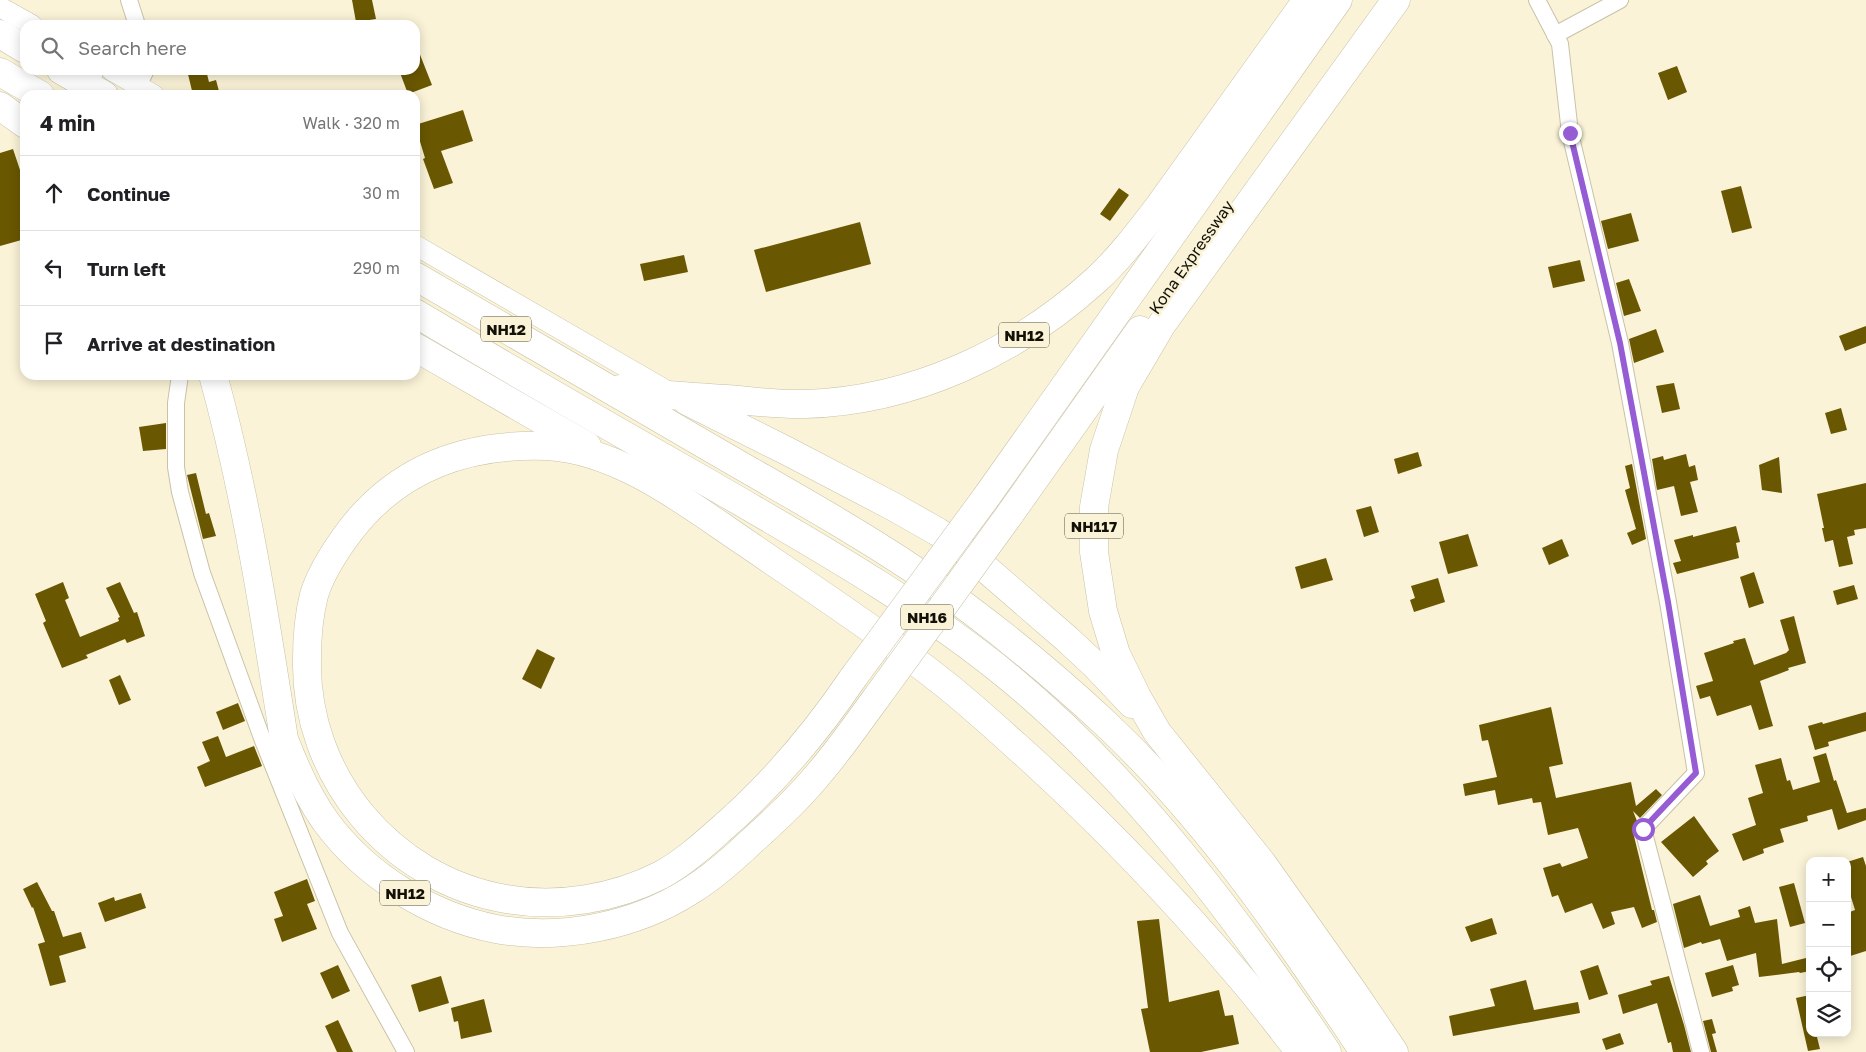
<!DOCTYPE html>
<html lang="en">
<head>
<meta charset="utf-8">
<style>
  body { margin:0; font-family:"Golos Text",sans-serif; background:#f6f6f6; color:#202124 }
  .controls { position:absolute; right:15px; bottom:15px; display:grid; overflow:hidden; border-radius:10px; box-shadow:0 2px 12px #0003 }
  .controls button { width:45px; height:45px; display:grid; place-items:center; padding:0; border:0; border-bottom:1px solid #e0e0e0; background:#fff; color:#202124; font:25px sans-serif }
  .stop { position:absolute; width:15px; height:15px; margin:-11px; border:4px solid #965cd4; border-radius:50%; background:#fff }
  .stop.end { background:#965cd4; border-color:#fff; box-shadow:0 1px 5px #0008 }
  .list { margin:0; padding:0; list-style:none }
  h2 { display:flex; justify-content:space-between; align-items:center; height:65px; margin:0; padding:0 20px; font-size:21px }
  h2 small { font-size:16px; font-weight:400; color:#757577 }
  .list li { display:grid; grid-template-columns:32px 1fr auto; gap:15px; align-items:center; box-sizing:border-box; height:75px; padding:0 20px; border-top:1px solid #e0e0e0 }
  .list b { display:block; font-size:19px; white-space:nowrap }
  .list em { font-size:16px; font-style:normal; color:#757577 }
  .icon { flex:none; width:28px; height:28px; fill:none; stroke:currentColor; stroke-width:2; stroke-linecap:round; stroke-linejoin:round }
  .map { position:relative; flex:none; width:1866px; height:1052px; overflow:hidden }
  .search { position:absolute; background:#fff; box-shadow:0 2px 12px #0003; left:20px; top:20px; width:400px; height:55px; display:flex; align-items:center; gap:12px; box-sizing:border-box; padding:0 18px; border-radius:15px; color:#757577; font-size:19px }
  .panel { position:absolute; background:#fff; box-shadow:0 2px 12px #0003; left:20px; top:90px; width:400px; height:290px; border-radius:15px }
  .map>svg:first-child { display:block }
</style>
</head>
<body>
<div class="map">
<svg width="1866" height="1052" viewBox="0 0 1866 1052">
  <rect width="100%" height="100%" fill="#faf3d7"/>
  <!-- building -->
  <g fill="#695701">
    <polygon points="352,0 372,0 376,19 356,22"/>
    <polygon points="415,42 432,85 408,94 399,70 415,70"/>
    <polygon points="1677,66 1687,92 1668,100 1658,73"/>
    <polygon points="187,70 206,70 209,82 216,80 220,95 193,95"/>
    <polygon points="463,110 473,141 441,151 453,183 434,189 423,159 425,158 415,125"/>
    <polygon points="13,149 22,176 25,175 25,239 0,246 0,153"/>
    <polygon points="1741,186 1752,228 1732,233 1721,191"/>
    <polygon points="1119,188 1129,195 1110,221 1100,214"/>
    <polygon points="1631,213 1639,241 1608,249 1601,221"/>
    <polygon points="860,222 871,264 766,292 754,250"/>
    <polygon points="684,255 688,272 644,281 640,264"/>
    <polygon points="1580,260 1585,281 1553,288 1548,267"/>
    <polygon points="1629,279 1641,311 1624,316 1616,283"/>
    <polygon points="1866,326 1866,343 1845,351 1839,336"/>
    <polygon points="1656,329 1664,352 1634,363 1629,339"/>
    <polygon points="1674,383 1680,409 1662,413 1656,386"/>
    <polygon points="1841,408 1847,430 1831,434 1825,413"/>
    <polygon points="166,423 166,449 143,451 139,427"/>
    <polygon points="1418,452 1422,466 1398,474 1394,459"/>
    <polygon points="1686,454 1689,467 1695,465 1698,480 1690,482 1698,512 1681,516 1674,486 1657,490 1652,459 1663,456 1664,460"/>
    <polygon points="1779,457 1782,493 1762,490 1759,465"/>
    <polygon points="1632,464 1646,539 1632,545 1627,533 1636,529 1625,490 1630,488 1625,466"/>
    <polygon points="196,473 206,514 209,513 216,536 203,539 187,475"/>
    <polygon points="1866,483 1866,528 1854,530 1855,535 1847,537 1853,564 1839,567 1833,540 1825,542 1822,528 1824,528 1817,494"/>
    <polygon points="1371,506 1379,532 1364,537 1356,510"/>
    <polygon points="1736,526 1740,542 1736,543 1739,558 1677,574 1673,563 1681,561 1674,540 1693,535 1693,537"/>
    <polygon points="1468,534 1478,566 1448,574 1439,542"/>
    <polygon points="1562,539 1569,556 1549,565 1542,548"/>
    <polygon points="1326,558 1333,580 1301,589 1295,567"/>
    <polygon points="1754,572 1764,603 1749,608 1740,577"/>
    <polygon points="1438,578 1445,602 1414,612 1410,600 1415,598 1411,586"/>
    <polygon points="63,582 69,598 65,600 80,637 119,621 118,618 120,617 106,588 120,582 134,613 137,612 145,636 127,643 125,639 86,655 88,658 62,668 43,623 46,621 35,594"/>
    <polygon points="1854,585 1858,599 1837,605 1833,591"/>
    <polygon points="1794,616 1806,663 1788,668 1789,670 1760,681 1773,726 1759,730 1751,705 1717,716 1710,696 1700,699 1696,686 1713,681 1704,653 1734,643 1733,641 1745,638 1754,665 1786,653 1789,650 1780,620"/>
    <polygon points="537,649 555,658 541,689 522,679"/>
    <polygon points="120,675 131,700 119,705 109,680"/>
    <polygon points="238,703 245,721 223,730 216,712"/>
    <polygon points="1551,707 1563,764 1549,767 1556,798 1631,782 1636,806 1656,789 1662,795 1640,818 1633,811 1637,821 1633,826 1633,832 1652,910 1654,910 1657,922 1642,928 1634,907 1611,912 1615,924 1603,929 1592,903 1565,913 1558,895 1552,897 1543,868 1560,863 1562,867 1588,858 1578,828 1548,835 1541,802 1533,803 1532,798 1498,805 1495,790 1465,796 1463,784 1497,777 1488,740 1482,741 1479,725"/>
    <polygon points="1866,712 1866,731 1828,742 1829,746 1815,750 1808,726 1822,722 1823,724"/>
    <polygon points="218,736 226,757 254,746 262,766 205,787 197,767 210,761 202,742"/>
    <polygon points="1826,753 1834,781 1836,780 1847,813 1866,808 1866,820 1838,830 1832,809 1807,816 1808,821 1780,829 1784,842 1763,849 1764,853 1743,861 1732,834 1756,825 1748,798 1763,793 1755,765 1781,758 1787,781 1790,780 1793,790 1820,782 1813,757"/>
    <polygon points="1694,816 1719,851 1706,861 1708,864 1693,877 1661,842"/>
    <polygon points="1863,857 1866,866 1866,951 1847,957 1847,913 1855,910 1847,884 1847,862"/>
    <polygon points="307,879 315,901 307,904 317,929 282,942 274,919 283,916 274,892"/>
    <polygon points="37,882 52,911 54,911 63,937 81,932 86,948 59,956 66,982 50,986 38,944 45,942 33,907 32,908 23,889"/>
    <polygon points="1794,883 1805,923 1790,927 1779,887"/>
    <polygon points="141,893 146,908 105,922 98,903 114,897 115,901"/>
    <polygon points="1700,895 1710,926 1740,917 1738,910 1750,906 1755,923 1777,919 1782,964 1810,957 1810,971 1800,973 1799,972 1759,977 1756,953 1727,961 1720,939 1702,944 1701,942 1684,948 1673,904"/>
    <polygon points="1492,918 1497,934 1471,942 1465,927"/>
    <polygon points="1159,919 1169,1002 1219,990 1225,1016 1233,1015 1239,1044 1201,1052 1150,1052 1141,1009 1148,1008 1137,921"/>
    <polygon points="338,965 350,991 332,999 320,973"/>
    <polygon points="1598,965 1608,994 1589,1000 1580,971"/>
    <polygon points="1733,965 1739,985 1732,987 1733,991 1712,997 1705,973"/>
    <polygon points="441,976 449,1003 419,1012 411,985"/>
    <polygon points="1669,976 1684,1025 1691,1052 1673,1052 1671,1042 1668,1043 1657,1003 1623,1014 1618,995 1652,985 1650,981"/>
    <polygon points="1526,980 1534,1010 1578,1002 1580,1013 1453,1036 1449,1016 1495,1006 1490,989"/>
    <polygon points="1810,995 1810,1033 1816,1033 1820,1049 1808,1051 1796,998"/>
    <polygon points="484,999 492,1032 461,1039 458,1021 454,1022 451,1008"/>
    <polygon points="1712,1019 1716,1033 1712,1034 1717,1052 1711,1052 1703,1021"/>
    <polygon points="338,1020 353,1052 337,1052 325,1026"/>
    <polygon points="1620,1033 1624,1044 1606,1050 1602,1039"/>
  </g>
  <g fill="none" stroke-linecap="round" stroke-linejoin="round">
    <defs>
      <polyline id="service" points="96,79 100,70"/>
      <g id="minor">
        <polyline points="129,0 137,25"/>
        <polyline points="1537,0 1560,44 1570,133 1620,343 1668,602 1696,773 1643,829 1701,1052"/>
        <polyline points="1555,35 1620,0"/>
        <polyline points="138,86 146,70"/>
        <polyline points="180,375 176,403 176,467 180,492 202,573 262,738 340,933 406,1052"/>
      </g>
      <g id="tertiary">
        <polyline points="0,7 32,25"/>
        <polyline points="111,70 154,95"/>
        <polyline points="415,245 669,392"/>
      </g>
      <g id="trunk">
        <polyline points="0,34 25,49"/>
        <polyline points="61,70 104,95"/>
        <polyline points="0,72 40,95"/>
        <polyline points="0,106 25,124"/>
        <path d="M 415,276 C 512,333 609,390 707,446 C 777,487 849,526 916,571 C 983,617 1046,668 1106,724 C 1209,821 1286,935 1364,1052"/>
        <path d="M 415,313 C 513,371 611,428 710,484 C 813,544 919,603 1011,679 C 1137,784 1236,916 1327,1052"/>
        <polyline points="415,347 587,446"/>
        <path d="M 213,375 C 246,494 265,617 284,739 C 295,768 308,797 326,822 C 366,876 430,916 496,929 C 561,941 635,926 690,891 C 713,877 733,859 753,840 C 775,820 797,800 816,777 C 838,752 857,724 877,697"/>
        <path d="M 620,389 C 655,396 690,396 726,399 C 752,401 779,405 805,404 C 913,401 1017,352 1096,280 C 1120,258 1140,231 1160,205 L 1307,0"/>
        <polyline points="687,401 787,451 894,507 938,532 963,549 1067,639 1096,666 1132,704"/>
        <polyline points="987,496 1338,0"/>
        <polyline points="1010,514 1140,330"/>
        <path d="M 853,678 C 815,734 772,785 720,830 C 702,846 683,863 661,875 C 614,899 557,908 506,899 C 390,879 304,776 307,658 C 307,638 309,615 314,595 C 320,575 332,556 344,539 C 393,469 464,443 547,446 C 620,450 688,504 746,543 C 813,589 882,634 946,685 C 976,709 1005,736 1034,762 C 1107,829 1176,901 1240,977 C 1261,1001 1280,1027 1300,1052"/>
        <polyline points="1394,1052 1352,990 1262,863 1157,732 1137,697 1116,654 1103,611 1094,552 1094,507 1104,450 1125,387 1162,324 1396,0"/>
      </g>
    </defs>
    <!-- service casing -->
    <use href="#service" stroke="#c8c2a7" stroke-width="10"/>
    <!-- minor casing -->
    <use href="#minor" stroke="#c8c2a7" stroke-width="18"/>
    <!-- tertiary casing -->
    <use href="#tertiary" stroke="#c8c2a7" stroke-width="21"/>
    <!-- trunk casing -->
    <use href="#trunk" stroke="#c8c2a7" stroke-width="29"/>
    <!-- service -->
    <use href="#service" stroke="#fff" stroke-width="9"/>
    <!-- minor -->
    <use href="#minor" stroke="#fff" stroke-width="16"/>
    <!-- tertiary -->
    <use href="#tertiary" stroke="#fff" stroke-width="20"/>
    <!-- trunk -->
    <use href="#trunk" stroke="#fff" stroke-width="28"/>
    <defs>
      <g id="trunk-bridge">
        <polyline points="853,678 987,496"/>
        <polyline points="877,697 1010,514"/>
      </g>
    </defs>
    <!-- trunk-bridge casing -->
    <use href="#trunk-bridge" stroke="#c8c2a7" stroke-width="29" stroke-linecap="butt"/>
    <!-- trunk-bridge -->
    <use href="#trunk-bridge" stroke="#fff" stroke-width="28"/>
  </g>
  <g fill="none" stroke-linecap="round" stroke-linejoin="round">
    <!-- route -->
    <polyline stroke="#965cd4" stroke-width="6" points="1570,133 1620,343 1668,602 1696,773 1643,829"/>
  </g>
  <g text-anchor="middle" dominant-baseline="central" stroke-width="5" stroke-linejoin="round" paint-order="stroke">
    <!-- shield labels -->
    <g fill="#faf3d7" stroke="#585545" stroke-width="1">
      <rect x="481" y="316.5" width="50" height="25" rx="4"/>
      <rect x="999" y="322.5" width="50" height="25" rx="4"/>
      <rect x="1065" y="513.5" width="58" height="25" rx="4"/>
      <rect x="901" y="604.5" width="52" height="25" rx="4"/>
      <rect x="380" y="880.5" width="50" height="25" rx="4"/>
    </g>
    <g font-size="15" font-weight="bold" fill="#131107">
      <text x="506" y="329">NH12</text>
      <text x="1024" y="335">NH12</text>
      <text x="1094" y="526">NH117</text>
      <text x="927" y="617">NH16</text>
      <text x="405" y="893">NH12</text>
    </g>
    <!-- street labels -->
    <g font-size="16" fill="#131107" stroke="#faf3d7">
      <text transform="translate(1191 257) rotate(-55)">Kona Expressway</text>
    </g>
  </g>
</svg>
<div class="controls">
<button>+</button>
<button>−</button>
<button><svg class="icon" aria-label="locate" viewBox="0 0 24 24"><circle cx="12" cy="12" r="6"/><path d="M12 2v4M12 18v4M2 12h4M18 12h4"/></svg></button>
<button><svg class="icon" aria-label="layers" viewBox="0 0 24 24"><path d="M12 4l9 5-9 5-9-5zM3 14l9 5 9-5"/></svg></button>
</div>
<div class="stop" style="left:1643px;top:829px"></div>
<div class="stop end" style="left:1570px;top:133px"></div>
<div class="search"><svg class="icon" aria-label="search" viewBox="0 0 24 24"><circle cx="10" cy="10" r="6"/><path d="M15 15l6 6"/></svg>Search here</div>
<section class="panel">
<h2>4 min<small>Walk · 320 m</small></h2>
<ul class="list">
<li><svg class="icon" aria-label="ahead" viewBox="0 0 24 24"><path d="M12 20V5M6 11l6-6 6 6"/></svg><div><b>Continue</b></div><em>30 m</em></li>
<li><svg class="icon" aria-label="left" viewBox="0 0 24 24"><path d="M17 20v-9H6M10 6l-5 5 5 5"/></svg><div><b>Turn left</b></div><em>290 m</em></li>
<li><svg class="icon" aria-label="arrive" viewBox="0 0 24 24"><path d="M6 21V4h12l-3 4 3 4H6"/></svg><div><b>Arrive at destination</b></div></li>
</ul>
</section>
</div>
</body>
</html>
